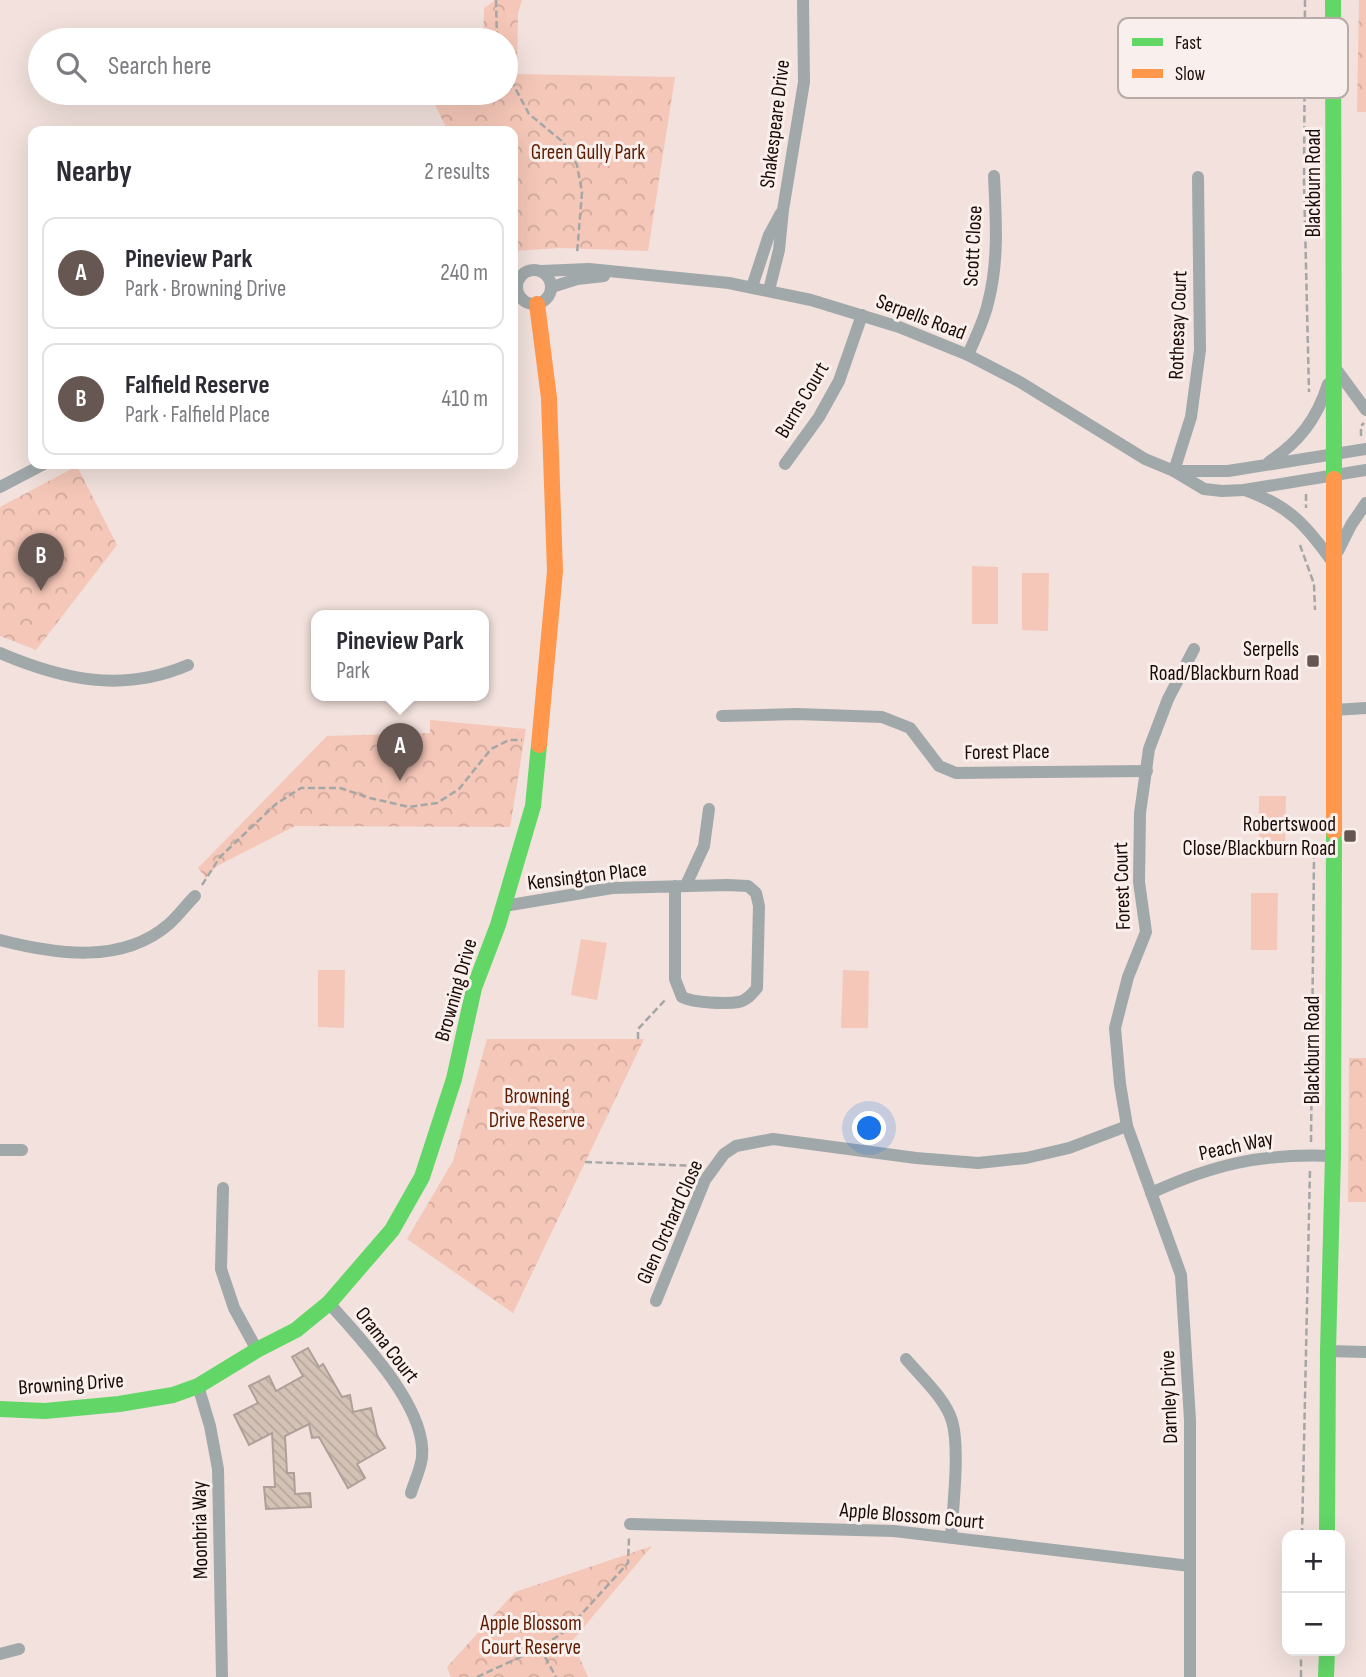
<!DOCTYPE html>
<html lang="en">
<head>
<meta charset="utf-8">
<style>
  body { margin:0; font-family:"Sofia Sans Condensed",sans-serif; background:#f7f7f7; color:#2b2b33 }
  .controls { position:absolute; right:21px; bottom:21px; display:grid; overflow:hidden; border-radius:14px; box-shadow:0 7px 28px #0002 }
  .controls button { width:63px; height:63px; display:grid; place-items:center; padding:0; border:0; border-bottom:2px solid #e1e1e2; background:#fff; color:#2b2b33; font:35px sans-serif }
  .you { position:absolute; left:870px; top:1129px; width:24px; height:24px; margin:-18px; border:5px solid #fff; border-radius:50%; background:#1a73e8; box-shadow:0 0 0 10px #1a73e833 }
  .badge { display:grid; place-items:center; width:46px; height:46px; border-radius:50%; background:#675752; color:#fff; font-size:23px; font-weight:700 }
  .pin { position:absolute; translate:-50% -58px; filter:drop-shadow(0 2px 4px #0008) }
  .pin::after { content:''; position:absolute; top:37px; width:24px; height:21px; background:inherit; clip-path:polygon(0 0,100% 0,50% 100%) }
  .popup { position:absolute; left:311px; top:610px; width:178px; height:91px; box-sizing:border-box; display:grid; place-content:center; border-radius:14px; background:#fff; filter:drop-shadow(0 2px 5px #0005); font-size:23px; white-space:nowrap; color:#7c7c81 }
  .popup b { font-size:26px; color:#2b2b33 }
  .popup::after { content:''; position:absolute; left:50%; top:100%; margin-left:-14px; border:14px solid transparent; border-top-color:#fff }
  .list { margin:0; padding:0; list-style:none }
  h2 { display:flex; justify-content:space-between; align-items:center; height:91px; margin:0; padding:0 28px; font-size:30px }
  h2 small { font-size:23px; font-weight:400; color:#7c7c81 }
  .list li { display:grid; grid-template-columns:46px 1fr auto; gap:21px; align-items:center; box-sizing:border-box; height:112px; margin:0 14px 14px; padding:0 14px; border:2px solid #e1e1e2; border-radius:14px }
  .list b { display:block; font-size:26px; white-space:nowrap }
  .list p { margin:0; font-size:23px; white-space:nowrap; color:#7c7c81 }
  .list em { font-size:23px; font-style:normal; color:#7c7c81 }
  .icon { flex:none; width:38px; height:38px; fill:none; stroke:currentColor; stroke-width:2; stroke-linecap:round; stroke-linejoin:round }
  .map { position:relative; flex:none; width:1366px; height:1677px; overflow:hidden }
  .search { position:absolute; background:#fff; box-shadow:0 7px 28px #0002; left:28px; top:28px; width:490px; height:77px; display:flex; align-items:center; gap:18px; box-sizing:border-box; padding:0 24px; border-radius:38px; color:#7c7c81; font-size:26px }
  .panel { position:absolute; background:#fff; box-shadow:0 7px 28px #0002; left:28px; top:126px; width:490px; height:343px; border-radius:14px }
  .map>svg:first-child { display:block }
</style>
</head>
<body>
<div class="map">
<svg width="1366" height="1677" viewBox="0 0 1366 1677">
  <defs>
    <pattern id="park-crowns" width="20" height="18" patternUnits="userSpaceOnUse" patternTransform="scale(1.75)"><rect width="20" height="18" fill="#f5c7b8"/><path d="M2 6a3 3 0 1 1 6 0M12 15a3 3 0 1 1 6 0" fill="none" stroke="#d1aa9d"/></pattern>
    <pattern id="building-back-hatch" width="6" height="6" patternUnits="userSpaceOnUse" patternTransform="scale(1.75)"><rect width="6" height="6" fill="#d5c2b6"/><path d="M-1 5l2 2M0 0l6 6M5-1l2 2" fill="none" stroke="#b6a69b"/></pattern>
  </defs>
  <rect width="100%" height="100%" fill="#f2e1dc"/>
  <!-- park -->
  <g fill="url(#park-crowns)">
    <polygon points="496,0 522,0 518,13 517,74 675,77 648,251 561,248 513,251 513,131 448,131 429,93 506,93 506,40 483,40 484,8"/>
    <polygon points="1359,0 1366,0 1366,112 1357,112"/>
    <polygon points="77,466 117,545 36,650 0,636 0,507"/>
    <polygon points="430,720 526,729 510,827 295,826 217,866 206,878 198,868 327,736 430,733"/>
    <polygon points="487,1039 644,1039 513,1313 407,1239 453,1161"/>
    <polygon points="1349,1058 1366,1058 1366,1202 1348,1202"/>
    <polygon points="652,1546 572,1641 588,1677 451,1677 447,1667 515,1592"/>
  </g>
  <!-- pitch -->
  <g fill="#f5c7b8">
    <polygon points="972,566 998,567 998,624 972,624"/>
    <polygon points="1022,573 1049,573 1048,631 1022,630"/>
    <polygon points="1259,796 1286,796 1285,854 1259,853"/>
    <polygon points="1251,893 1278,893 1277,950 1251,950"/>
    <polygon points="581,939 607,943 597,1000 571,995"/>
    <polygon points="318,970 345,970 344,1028 318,1027"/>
    <polygon points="843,970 869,971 868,1028 841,1028"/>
  </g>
  <!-- building -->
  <polygon fill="url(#building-back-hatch)" stroke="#aea098" stroke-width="2" points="308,1348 319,1367 323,1364 342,1397 350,1395 353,1412 371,1408 377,1435 385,1448 357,1464 365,1478 348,1488 319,1437 312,1438 309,1424 285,1436 287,1473 294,1473 295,1494 310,1493 311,1507 266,1509 264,1487 275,1487 272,1433 249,1445 234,1415 258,1403 249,1386 269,1376 276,1391 303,1376 292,1357"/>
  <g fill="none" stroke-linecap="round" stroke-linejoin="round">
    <!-- path -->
    <g stroke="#a5a6a6" stroke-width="2.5" stroke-dasharray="7 3.5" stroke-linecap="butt">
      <polyline points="496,0 497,40"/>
      <polyline points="1305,0 1304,182 1309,392"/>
      <polyline points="506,71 529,114 563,142 577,165 582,192 577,254"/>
      <polyline points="1361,436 1361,426 1364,423"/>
      <polyline points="1306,494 1306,508"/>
      <polyline points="1300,545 1314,584 1315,610"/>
      <polyline points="202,885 220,857 276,804 301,788 340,788 370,798 409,807 437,803 459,789 491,749 509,740 522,740"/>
      <polyline points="638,1039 638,1029 667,998"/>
      <polyline points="1311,1142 1314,858"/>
      <polyline points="585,1162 697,1166"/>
      <polyline points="1302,1535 1310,1169"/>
      <polyline points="540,1648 556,1677"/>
      <polyline points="477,1677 540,1648 567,1630 628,1563 629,1538"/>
      <polyline points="1301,1677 1301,1651"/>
    </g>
    <!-- street -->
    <g stroke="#a0a8aa" stroke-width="12">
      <circle cx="534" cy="287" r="17"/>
      <polyline points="541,271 589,269 729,283 811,300 899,327 968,355 1020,382 1145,459 1174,471 1204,489 1222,491 1244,490 1366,470"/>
      <polyline points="552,287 577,279 604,276"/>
      <polyline points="752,287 769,235 781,213"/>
      <polyline points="769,290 779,250 783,210 804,82 803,0"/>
      <path d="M 968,355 C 975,338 984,321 988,303 C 999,261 996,219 994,176"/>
      <polyline points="1336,369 1366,410"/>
      <path d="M 1269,462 C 1299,442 1317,419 1328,384"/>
      <polyline points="785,464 819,417 839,381 862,315"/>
      <polyline points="1174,471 1191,417 1200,350 1198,177"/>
      <polyline points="1174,471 1228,471 1366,449"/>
      <polyline points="0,487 44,464"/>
      <path d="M 1245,490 C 1290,506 1307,526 1334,564"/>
      <polyline points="1338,551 1351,525 1366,503"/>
      <path d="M 0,653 C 63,680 123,693 188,665"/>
      <polyline points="1334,710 1366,708"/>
      <polyline points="722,716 797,714 882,717 910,728 939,766 956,773 1147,771"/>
      <polyline points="686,885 704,846 709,809"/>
      <path d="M 504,906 L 612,888 L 727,885 L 748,886 L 756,893 L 759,906 L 757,988 C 752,994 747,1000 739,1002 C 726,1004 693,1003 682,997 L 675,979 L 675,886"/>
      <path d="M 0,940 C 55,954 122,965 169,924 C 178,916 186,905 195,896"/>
      <polyline points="0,1150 22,1150"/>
      <polyline points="223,1188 221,1269 234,1308 257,1350"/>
      <path d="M 1151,1193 C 1214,1164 1263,1153 1333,1156"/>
      <polyline points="656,1301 705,1180 724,1154 736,1146 773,1139 916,1158 978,1163 1026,1158 1069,1148 1127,1126"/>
      <path d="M 329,1303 C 360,1339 427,1406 422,1457 C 421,1469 414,1482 411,1493"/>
      <polyline points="1328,1351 1366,1352"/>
      <path d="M 906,1359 C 921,1377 945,1398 952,1421 C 960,1447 953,1508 951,1537"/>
      <polyline points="198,1386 210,1426 218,1469 222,1677"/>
      <polyline points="630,1524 894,1531 1190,1566"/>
      <polyline points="0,1654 19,1649"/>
      <polyline points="1190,1677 1190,1420 1181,1275 1127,1126 1120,1084 1115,1028 1128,977 1146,932 1139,882 1140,813 1149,749 1168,699 1194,649"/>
    </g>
    <!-- fast -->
    <g stroke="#63d668" stroke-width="16">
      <polyline points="1333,0 1334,479"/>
      <polyline points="0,1409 45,1411 119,1404 173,1395 198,1386 257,1350 296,1330 329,1303 392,1230 422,1177 454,1079 474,988 498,925 533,806 539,745"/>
      <polyline points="1327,1535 1328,1351 1333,1156 1334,832"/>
      <polyline points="1326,1677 1327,1651"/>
    </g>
    <!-- slow -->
    <g stroke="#ff974d" stroke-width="16">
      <polyline points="537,304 549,398 555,571 539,745"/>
      <polyline points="1334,832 1334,479"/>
    </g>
  </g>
  <!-- markers -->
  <g fill="#675752" stroke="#f9efec" stroke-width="2.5">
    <rect x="1306" y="654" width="14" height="14" rx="3.5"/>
    <rect x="1343" y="829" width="14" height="14" rx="3.5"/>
  </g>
  <g text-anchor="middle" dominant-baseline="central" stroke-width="6" stroke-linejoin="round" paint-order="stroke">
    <!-- street labels -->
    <g font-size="21" fill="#1c0c07" stroke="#f9efec">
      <text transform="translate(775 124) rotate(-83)">Shakespeare Drive</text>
      <text transform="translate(1313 183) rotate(-90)">Blackburn Road</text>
      <text transform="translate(973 246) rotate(-87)">Scott Close</text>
      <text transform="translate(921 317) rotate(21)">Serpells Road</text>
      <text transform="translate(1178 325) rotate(-88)">Rothesay Court</text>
      <text transform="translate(802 400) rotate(-59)">Burns Court</text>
      <text transform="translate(1007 752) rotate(-1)">Forest Place</text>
      <text transform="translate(587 876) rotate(-7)">Kensington Place</text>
      <text transform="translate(1122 886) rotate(-92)">Forest Court</text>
      <text transform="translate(456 990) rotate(-74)">Browning Drive</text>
      <text transform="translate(1312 1050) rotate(-90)">Blackburn Road</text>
      <text transform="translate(1236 1146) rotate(-12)">Peach Way</text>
      <text transform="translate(670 1222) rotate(-66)">Glen Orchard Close</text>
      <text transform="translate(387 1345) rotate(52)">Orama Court</text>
      <text transform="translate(71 1384) rotate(-4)">Browning Drive</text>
      <text transform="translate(1169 1397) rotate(-92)">Darnley Drive</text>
      <text transform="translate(912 1516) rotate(5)">Apple Blossom Court</text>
      <text transform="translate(200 1530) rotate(-91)">Moonbria Way</text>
    </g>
    <!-- park labels -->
    <g font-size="21" fill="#5e1d02" stroke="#f9efec">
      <text x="588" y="152">Green Gully Park</text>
      <text x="537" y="1096">Browning<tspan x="537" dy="24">Drive Reserve</tspan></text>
      <text x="531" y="1623">Apple Blossom<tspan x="531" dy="24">Court Reserve</tspan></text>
    </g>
    <!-- poi labels -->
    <g font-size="21" fill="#1c0c07" stroke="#f9efec" text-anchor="end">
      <text x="1299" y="649">Serpells<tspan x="1299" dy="24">Road/Blackburn Road</tspan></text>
      <text x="1336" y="824">Robertswood<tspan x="1336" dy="24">Close/Blackburn Road</tspan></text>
    </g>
  </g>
  <!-- legend -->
  <rect x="1118" y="18" width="230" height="80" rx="10" fill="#f9efec" stroke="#b7aba7" stroke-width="2"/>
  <rect x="1132" y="38" width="31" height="8" fill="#63d668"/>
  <rect x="1132" y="69" width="31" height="9" fill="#ff974d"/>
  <g font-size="19" fill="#1c0c07">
    <text x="1175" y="49">Fast</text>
    <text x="1175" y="80">Slow</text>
  </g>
</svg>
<div class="controls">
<button>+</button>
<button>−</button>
</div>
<div class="you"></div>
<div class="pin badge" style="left:400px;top:781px">A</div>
<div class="popup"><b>Pineview Park</b>Park</div>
<div class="pin badge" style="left:41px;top:591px">B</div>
<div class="search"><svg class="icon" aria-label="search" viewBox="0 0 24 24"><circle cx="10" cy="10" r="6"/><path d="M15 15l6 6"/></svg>Search here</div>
<section class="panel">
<h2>Nearby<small>2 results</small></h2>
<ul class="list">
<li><span class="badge">A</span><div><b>Pineview Park</b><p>Park · Browning Drive</p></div><em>240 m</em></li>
<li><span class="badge">B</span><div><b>Falfield Reserve</b><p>Park · Falfield Place</p></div><em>410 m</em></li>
</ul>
</section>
</div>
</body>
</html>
